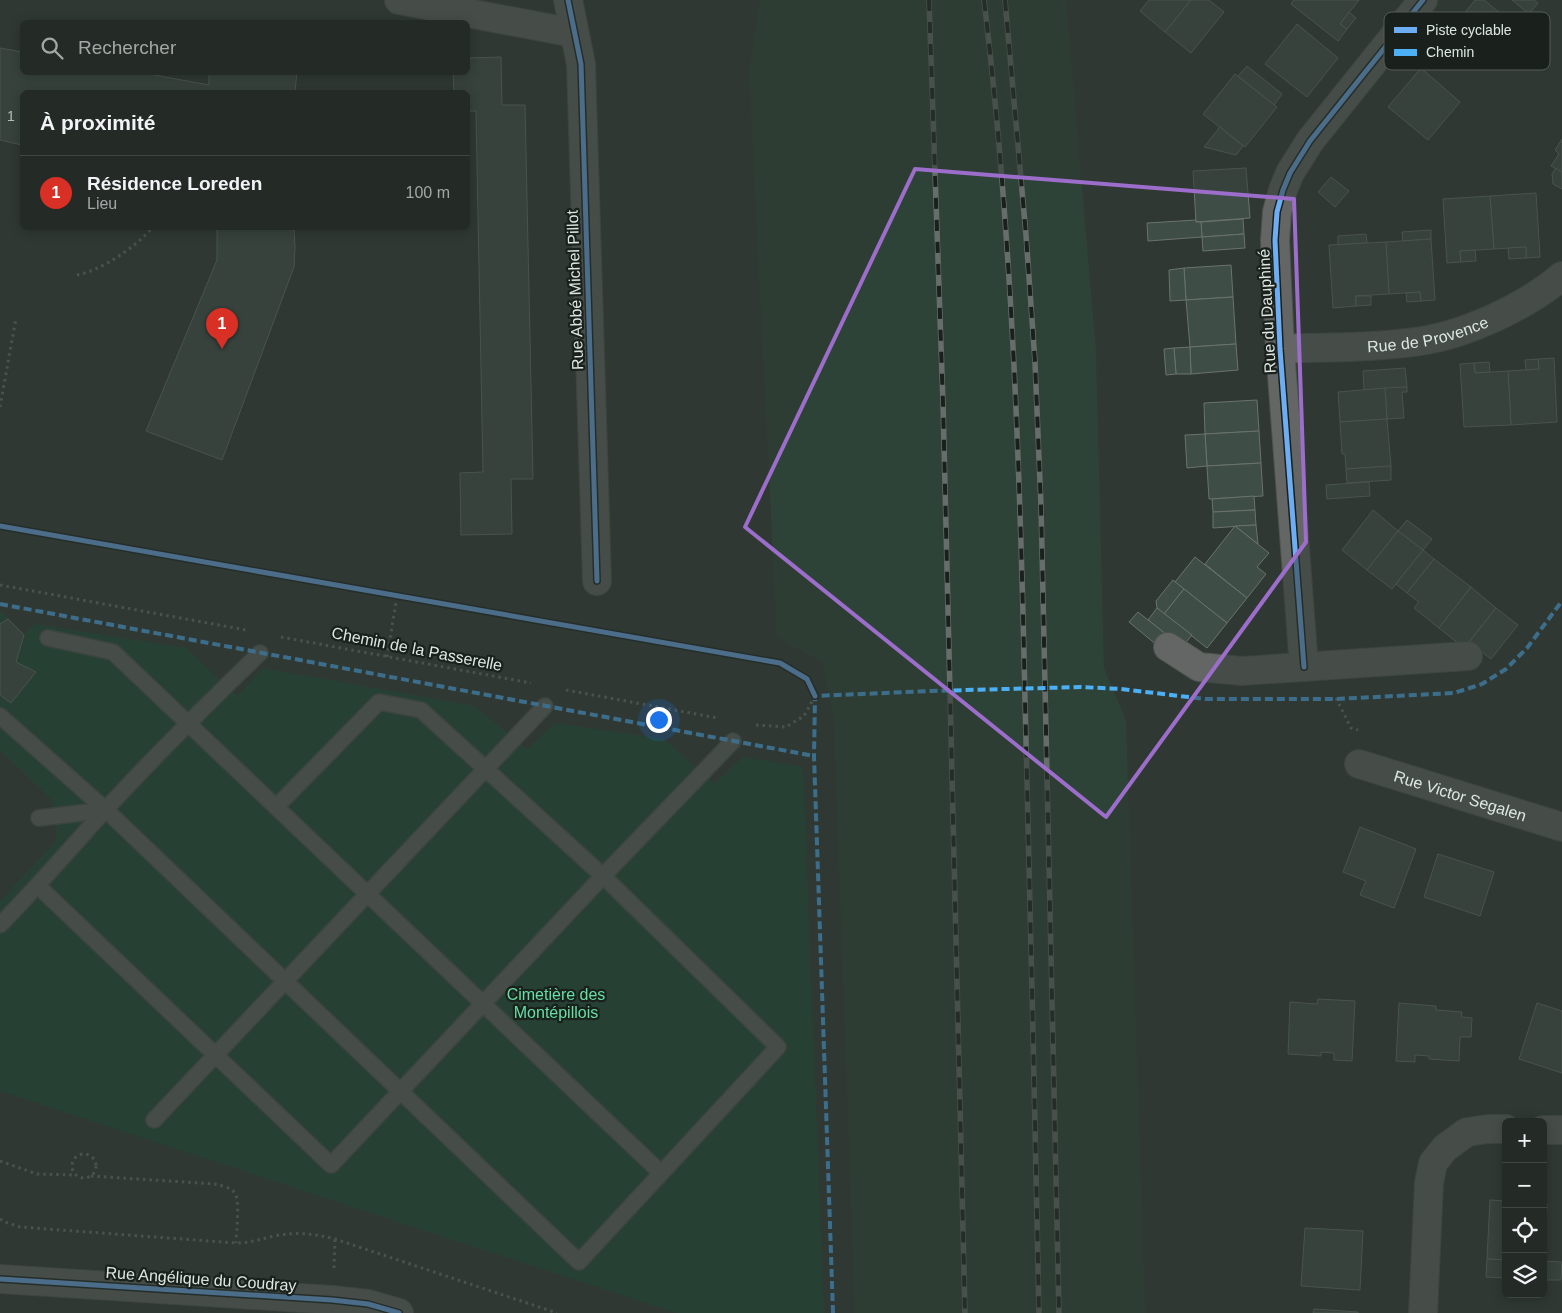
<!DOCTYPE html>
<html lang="fr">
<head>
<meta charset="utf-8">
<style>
  body { margin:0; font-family:Arial,sans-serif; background:#303632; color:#f1f3f6 }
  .controls { position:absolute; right:15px; bottom:15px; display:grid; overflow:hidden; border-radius:8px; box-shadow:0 2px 12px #0003 }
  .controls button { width:45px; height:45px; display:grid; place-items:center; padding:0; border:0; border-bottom:1px solid #414643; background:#242a26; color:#f1f3f6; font:25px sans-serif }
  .you { position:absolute; left:658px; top:719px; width:18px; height:18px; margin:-12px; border:4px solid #fff; border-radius:50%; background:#1a73e8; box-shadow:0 0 0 8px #1a73e833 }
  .badge { display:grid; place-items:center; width:32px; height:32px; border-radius:50%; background:#d93025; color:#fff; font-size:16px; font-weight:700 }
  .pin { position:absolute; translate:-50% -41px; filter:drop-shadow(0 1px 2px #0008) }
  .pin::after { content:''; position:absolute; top:26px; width:18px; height:15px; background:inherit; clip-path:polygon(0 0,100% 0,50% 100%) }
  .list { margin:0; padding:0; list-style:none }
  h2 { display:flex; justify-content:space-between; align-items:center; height:65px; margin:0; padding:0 20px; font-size:21px }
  h2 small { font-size:16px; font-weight:400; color:#a3a7a7 }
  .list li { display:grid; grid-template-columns:32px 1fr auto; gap:15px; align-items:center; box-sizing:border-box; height:75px; padding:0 20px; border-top:1px solid #414643 }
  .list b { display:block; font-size:19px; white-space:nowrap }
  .list p { margin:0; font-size:16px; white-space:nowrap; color:#a3a7a7 }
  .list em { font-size:16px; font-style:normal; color:#a3a7a7 }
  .icon { flex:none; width:28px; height:28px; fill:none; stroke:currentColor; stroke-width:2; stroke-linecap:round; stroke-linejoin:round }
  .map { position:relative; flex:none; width:1562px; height:1313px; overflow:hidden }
  .search { position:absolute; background:#242a26; box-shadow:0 2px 12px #0003; left:20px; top:20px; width:450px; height:55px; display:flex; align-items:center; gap:12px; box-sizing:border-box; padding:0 18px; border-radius:8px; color:#a3a7a7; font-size:19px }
  .panel { position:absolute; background:#242a26; box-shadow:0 2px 12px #0003; left:20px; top:90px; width:450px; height:140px; border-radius:8px }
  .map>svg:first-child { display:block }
</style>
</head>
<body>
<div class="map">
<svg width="1562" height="1313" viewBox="0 0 1562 1313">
  <rect width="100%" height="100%" fill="#303833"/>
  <!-- built -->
  <polygon fill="#2e4337" points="760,0 1066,0 1096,351 1104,668 1126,720 1145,1313 855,1313 834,721 822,662 777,637 749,69"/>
  <!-- green -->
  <polygon fill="#1c4c35" points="0,612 3,613 24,634 35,624 186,648 237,696 263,668 475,706 527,749 555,723 664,739 714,784 743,757 803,767 824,1313 676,1313 0,1091 0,901 57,840 52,800 0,750"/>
  <!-- building -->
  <g fill="#3e4e46" stroke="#6b726e">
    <polygon points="1149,0 1191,0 1165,32 1140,11"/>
    <polygon points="1191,0 1209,0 1224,12 1191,53 1165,32"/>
    <polygon points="1294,0 1359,0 1340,24 1347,29 1338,41 1291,4"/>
    <polygon points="1475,0 1484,0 1519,29 1487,67 1447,35"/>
    <polygon points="1512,0 1534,0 1538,3 1529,14"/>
    <polygon points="1349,12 1356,18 1347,29 1340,24"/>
    <polygon points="1297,24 1338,58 1307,97 1265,64"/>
    <polygon points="0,48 22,52 22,72 138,72 209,85 209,72 297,72 295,92 22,92 22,145 0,140"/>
    <polygon points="501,57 502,105 525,105 533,479 511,479 512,534 461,535 460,473 483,472 476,111 468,111 468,92 454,92 453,72 468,72 468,58"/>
    <polygon points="1247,66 1282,94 1274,105 1238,76"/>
    <polygon points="1421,68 1460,102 1428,140 1388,107"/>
    <polygon points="1235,74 1277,107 1245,147 1203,114"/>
    <polygon points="1220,127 1243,146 1236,155 1204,147"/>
    <polygon points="1562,139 1562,172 1551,166 1559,154 1555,150"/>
    <polygon points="1246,168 1250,218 1196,222 1193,171"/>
    <polygon points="1556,168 1562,172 1562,189 1553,184 1552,174"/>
    <polygon points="1331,177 1349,191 1335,207 1318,192"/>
    <polygon points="1536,193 1540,257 1526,258 1526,247 1494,249 1490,196"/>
    <polygon points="1490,196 1494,249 1460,251 1461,262 1447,263 1443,199"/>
    <polygon points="1243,219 1244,234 1202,237 1201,222"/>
    <polygon points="1196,220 1196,222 1201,222 1202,237 1148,241 1147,223"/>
    <polygon points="217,228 294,228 295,247 294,267 222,460 146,431 217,260"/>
    <polygon points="1431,230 1431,239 1403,241 1402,232"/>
    <polygon points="1244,234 1245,248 1203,251 1202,237"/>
    <polygon points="1366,234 1367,243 1338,245 1338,236"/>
    <polygon points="1431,239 1435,300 1421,301 1420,292 1389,294 1386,242"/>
    <polygon points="1386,242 1389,294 1356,296 1356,306 1333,308 1329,245"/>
    <polygon points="1526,247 1526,258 1509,259 1508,248"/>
    <polygon points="1475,250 1476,261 1461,262 1460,251"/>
    <polygon points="1231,265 1233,297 1186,300 1184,268"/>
    <polygon points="1184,268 1186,300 1170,301 1169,270"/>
    <polygon points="1420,292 1421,301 1407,302 1406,293"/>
    <polygon points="1356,296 1371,296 1371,305 1356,306"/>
    <polygon points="1233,297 1236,344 1190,347 1186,300"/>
    <polygon points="1236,344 1238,370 1191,374 1190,347"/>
    <polygon points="1190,347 1191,374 1176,374 1174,348"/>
    <polygon points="1174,348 1176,374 1166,375 1164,349"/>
    <polygon points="1554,358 1557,422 1511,425 1508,371 1539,369 1538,359"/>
    <polygon points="1538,359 1539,369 1526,370 1525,360"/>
    <polygon points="1489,362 1490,372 1475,373 1474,363"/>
    <polygon points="1474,363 1475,373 1508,371 1511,425 1464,427 1460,364"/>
    <polygon points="1405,368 1407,387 1364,390 1363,371"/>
    <polygon points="1407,387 1407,392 1402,392 1404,418 1387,419 1385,388"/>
    <polygon points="1385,388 1387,419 1340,422 1338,392"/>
    <polygon points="1257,400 1259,431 1205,434 1204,403"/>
    <polygon points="1387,419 1391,466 1346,469 1345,454 1342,454 1340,422"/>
    <polygon points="1259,431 1261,463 1207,466 1205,434"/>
    <polygon points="1205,434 1207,466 1187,468 1185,435"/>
    <polygon points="1261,463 1263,496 1209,499 1207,466"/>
    <polygon points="1391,466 1391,480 1347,483 1346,469"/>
    <polygon points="1369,482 1370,496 1327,499 1326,485"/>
    <polygon points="1254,496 1255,510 1213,512 1212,499"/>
    <polygon points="1255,510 1256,525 1213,528 1213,512"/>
    <polygon points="1373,510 1398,531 1367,570 1342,550"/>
    <polygon points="1407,520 1432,539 1423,550 1398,531"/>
    <polygon points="1256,525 1258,544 1235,526"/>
    <polygon points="1235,526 1269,553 1257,567 1266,574 1247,598 1205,564"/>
    <polygon points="1398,531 1423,550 1392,589 1367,570"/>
    <polygon points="1423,550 1434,559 1407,593 1396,584"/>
    <polygon points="1195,557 1247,598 1227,623 1175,582"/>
    <polygon points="1434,559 1471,587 1439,628 1414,608 1419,602 1407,593"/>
    <polygon points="1173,580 1184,589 1164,614 1157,608 1156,601"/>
    <polygon points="1471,587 1496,608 1464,648 1439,628"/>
    <polygon points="1184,589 1227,623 1207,648 1164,614"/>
    <polygon points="1157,608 1192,635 1182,647 1148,620"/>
    <polygon points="1496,608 1518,625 1491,659 1469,642"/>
    <polygon points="1138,612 1167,635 1158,646 1129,622"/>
    <polygon points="8,619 24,635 16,662 36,672 11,703 0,695 0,624"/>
    <polygon points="1360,827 1416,849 1394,908 1360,895 1366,881 1343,872"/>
    <polygon points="1438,854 1494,872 1480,916 1424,897"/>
    <polygon points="1318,999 1355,1001 1352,1061 1334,1060 1334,1053 1321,1052 1321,1056 1288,1054 1290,1002 1317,1004"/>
    <polygon points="1399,1003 1436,1006 1436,1010 1462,1012 1461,1017 1472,1018 1471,1037 1460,1037 1459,1061 1429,1059 1429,1056 1415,1055 1415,1062 1396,1061"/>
    <polygon points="1537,1003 1562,1011 1562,1073 1519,1059"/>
    <polygon points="1490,1200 1506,1201 1506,1260 1487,1259"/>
    <polygon points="1543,1202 1547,1203 1545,1261 1543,1261"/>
    <polygon points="1305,1228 1363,1231 1360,1290 1301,1286"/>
    <polygon points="1487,1259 1506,1260 1506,1278 1486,1277"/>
    <polygon points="1543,1261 1562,1262 1561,1280 1543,1280"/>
    <polygon points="1314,1309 1358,1312 1358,1313 1313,1313"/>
  </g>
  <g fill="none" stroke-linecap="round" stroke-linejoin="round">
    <defs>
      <g id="service">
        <polyline points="48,638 113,652 661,1173"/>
        <polyline points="0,716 106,810 579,1262 778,1047 603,876 421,710 379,702 276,807"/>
        <polyline points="39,818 106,810"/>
        <polyline points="38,886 331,1165 603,876 733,741"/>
        <path d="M 0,925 C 36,888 70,849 105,810 C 155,756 207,704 260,653"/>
        <polyline points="154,1120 545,706"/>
      </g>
      <g id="minor">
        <polyline points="399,0 574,33"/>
        <polyline points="568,0 581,64 597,581"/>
        <path id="s1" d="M 1280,349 C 1327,347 1375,348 1421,341 C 1467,334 1527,306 1562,276"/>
        <polyline points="1168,647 1199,667 1242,671 1468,656"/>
        <polyline points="1304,667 1280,349 1275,240 1277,212 1283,190 1290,173 1310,141 1423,0"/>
        <path id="s2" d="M 1359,764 L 1562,827"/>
        <polyline points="1543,1130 1562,1130"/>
        <polyline points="0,1279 332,1300 368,1304 399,1313"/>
        <polyline points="1423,1313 1429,1183 1433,1163 1445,1148 1467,1132 1488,1129 1506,1129"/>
      </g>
    </defs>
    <!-- service casing -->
    <use href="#service" stroke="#4d534f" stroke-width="18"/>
    <!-- minor casing -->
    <use href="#minor" stroke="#4d534f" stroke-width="30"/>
    <!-- path -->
    <g stroke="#6d726e" stroke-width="3" stroke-dasharray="2.5 4" stroke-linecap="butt">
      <path d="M 77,275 C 102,270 136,247 152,228"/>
      <polyline points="0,407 16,318"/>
      <polyline points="0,585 246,630"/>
      <polyline points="281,637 531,683"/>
      <polyline points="387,657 397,596"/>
      <polyline points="566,690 718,718"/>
      <polyline points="1336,698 1351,728 1358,730"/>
      <polyline points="756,725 786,727 804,716 815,696"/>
      <circle cx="84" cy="1166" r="12"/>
      <polyline points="0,1161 37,1174 75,1175"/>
      <path d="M 91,1176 L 215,1184 C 221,1186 230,1187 234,1192 C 241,1200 236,1231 236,1243"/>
      <path d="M 0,1219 L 5,1222 L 20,1227 L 236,1243 C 251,1243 264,1238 279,1235 C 299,1232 316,1234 335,1239 L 557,1313"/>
      <polyline points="334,1268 335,1239"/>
    </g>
    <!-- service -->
    <use href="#service" stroke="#636664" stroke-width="15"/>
    <!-- minor -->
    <use href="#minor" stroke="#636664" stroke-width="28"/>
    <defs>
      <g id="rail">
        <polyline points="929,0 943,403 965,1313"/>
        <path d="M 984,0 C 1012,232 1020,466 1025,699 C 1030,904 1035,1108 1039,1313"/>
        <polyline points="1005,0 1026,235 1035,362 1041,506 1059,1313"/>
      </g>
    </defs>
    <!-- rail casing -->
    <use href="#rail" stroke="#676d6a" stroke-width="5.5"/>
    <!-- rail -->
    <use href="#rail" stroke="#1a211d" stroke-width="4" stroke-dasharray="11" stroke-linecap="butt"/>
    <!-- quiet -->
    <g stroke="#4cb0f7" stroke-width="4" stroke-dasharray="8 4" stroke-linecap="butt">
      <polyline points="0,604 814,756"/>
      <polyline points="833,1313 814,756 815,696 931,691 1081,687 1121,689 1205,699 1336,699 1454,693 1482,684 1506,669 1527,648 1562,601"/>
    </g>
    <defs>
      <g id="cycleway">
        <polyline points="568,0 581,64 597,581"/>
        <polyline points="0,526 780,663 807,679 815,696"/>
        <polyline points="1304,667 1280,349 1275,240 1277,212 1283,190 1290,173 1310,141 1423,0"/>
        <polyline points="0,1279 332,1300 368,1304 399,1313"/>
      </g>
    </defs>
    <!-- cycleway casing -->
    <use href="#cycleway" stroke="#1a211d" stroke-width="8"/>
    <!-- cycleway -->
    <use href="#cycleway" stroke="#6dadf4" stroke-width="5"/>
  </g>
  <!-- marked area -->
  <path d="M0 0H1562V1313H0ZM 915,169 L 1294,199 L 1306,542 L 1106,817 L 745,527 Z" fill="#303833" fill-opacity=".55" fill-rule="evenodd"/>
  <path fill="none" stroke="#9d6dcb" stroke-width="4" stroke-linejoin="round" d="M 915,169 L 1294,199 L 1306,542 L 1106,817 L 745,527 Z"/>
  <g text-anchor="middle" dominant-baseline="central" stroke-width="4.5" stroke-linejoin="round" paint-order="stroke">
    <!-- number labels -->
    <g font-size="14" fill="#b5c1ba">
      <text x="11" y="116">1</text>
    </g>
    <!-- street labels -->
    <g font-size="16" fill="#dde7e1" stroke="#1a211d">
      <text transform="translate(575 290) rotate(-92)">Rue Abbé Michel Pillot</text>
      <text transform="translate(1267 311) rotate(-93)">Rue du Dauphiné</text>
      <text stroke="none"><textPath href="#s1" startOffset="149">Rue de Provence</textPath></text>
      <text transform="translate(417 649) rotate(11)">Chemin de la Passerelle</text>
      <text stroke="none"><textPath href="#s2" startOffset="106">Rue Victor Segalen</textPath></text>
      <text transform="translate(201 1279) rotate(4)">Rue Angélique du Coudray</text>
    </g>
    <!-- park labels -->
    <g font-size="16" fill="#65dfa2" stroke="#1a211d">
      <text x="556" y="994">Cimetière des<tspan x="556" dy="18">Montépillois</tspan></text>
    </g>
  </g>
  <!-- legend -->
  <rect x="1384" y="12" width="166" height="58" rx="8" fill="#1a211d" stroke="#545c58" stroke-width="1"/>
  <rect x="1394" y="27" width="23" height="6" fill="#6dadf4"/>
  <rect x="1394" y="49" width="23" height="7" fill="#4cb0f7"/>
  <g font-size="14" fill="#dde7e1">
    <text x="1426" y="35">Piste cyclable</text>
    <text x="1426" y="57">Chemin</text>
  </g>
</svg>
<div class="controls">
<button>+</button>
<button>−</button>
<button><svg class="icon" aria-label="locate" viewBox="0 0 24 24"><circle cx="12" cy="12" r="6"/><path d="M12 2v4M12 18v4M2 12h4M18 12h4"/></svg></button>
<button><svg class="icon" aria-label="layers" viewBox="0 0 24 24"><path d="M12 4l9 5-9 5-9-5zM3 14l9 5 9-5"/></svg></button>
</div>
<div class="you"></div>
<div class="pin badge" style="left:222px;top:349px">1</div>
<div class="search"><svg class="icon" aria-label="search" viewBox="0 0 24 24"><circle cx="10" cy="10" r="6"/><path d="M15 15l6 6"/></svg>Rechercher</div>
<section class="panel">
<h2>À proximité<small></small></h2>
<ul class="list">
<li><span class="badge">1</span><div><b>Résidence Loreden</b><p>Lieu</p></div><em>100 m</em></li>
</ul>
</section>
</div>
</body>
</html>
